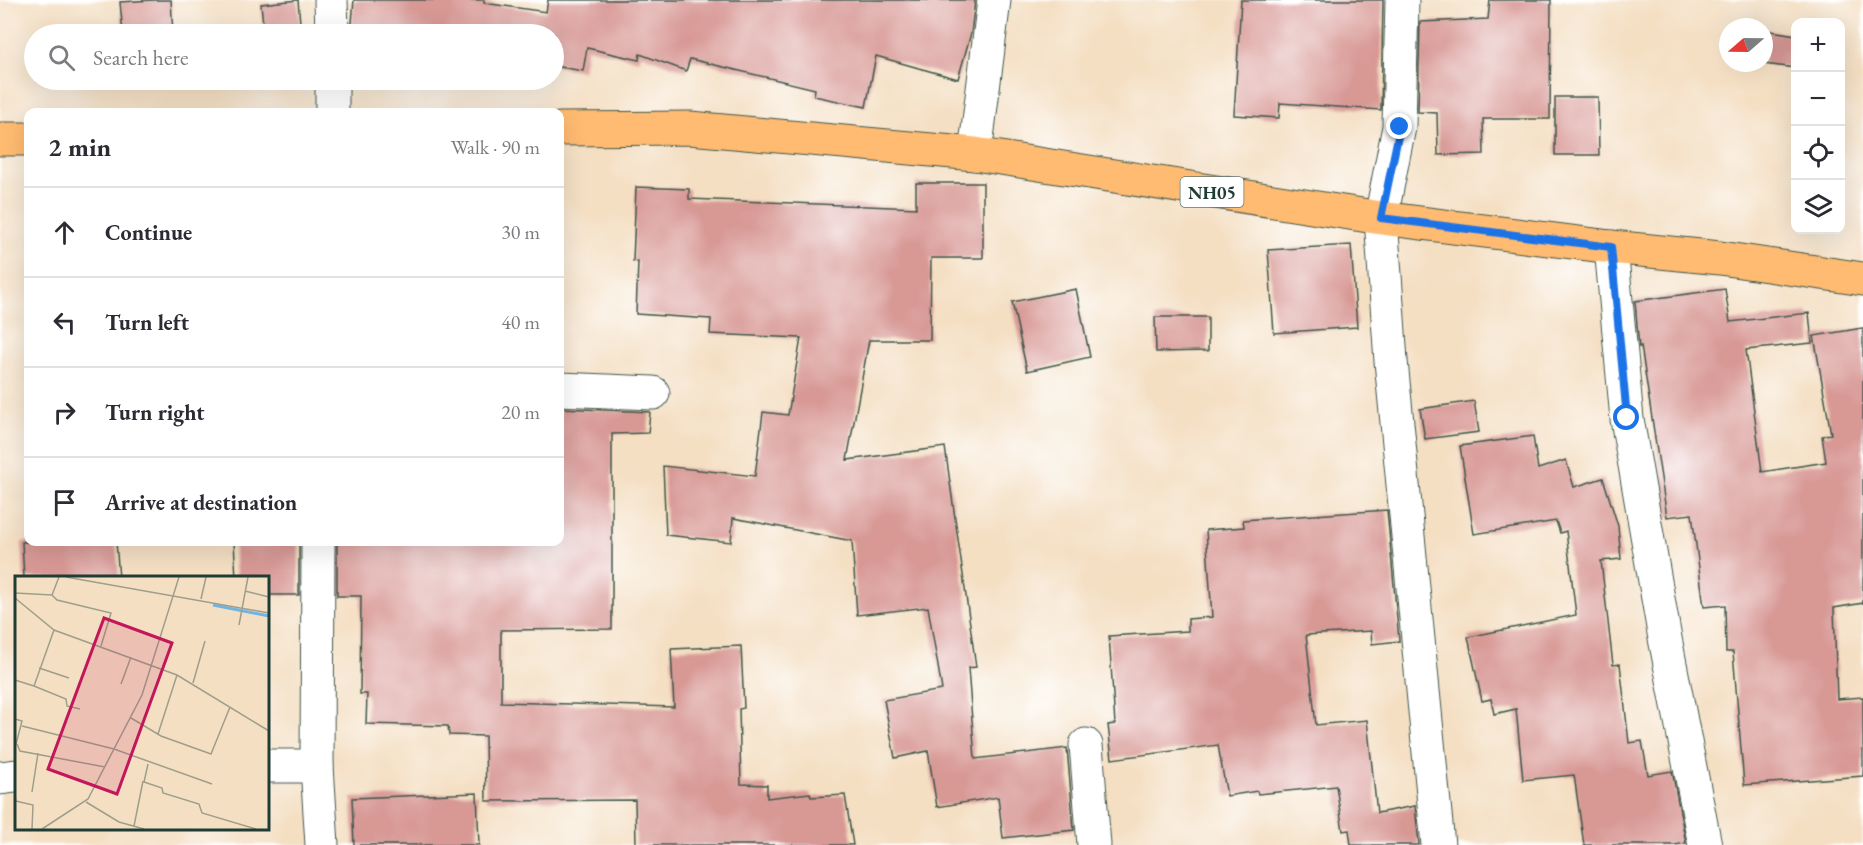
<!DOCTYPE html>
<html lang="en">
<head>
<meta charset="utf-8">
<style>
  body { margin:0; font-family:"EB Garamond",serif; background:#f2f2f3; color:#2b2b33 }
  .controls { position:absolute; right:18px; top:18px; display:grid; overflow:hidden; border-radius:12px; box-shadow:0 6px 24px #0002 }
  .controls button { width:54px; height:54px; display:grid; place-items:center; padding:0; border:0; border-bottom:2px solid #e1e1e2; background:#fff; color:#2b2b33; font:30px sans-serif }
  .compass { position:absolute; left:1719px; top:18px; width:54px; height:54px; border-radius:50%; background:#fff; box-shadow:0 6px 24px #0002; rotate:250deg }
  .stop { position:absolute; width:18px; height:18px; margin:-14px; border:4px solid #1a73e8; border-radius:50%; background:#fff }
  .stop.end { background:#1a73e8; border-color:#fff; box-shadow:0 2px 6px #0008 }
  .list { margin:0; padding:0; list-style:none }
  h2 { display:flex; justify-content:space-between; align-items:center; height:78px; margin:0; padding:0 24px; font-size:26px }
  h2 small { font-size:20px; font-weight:400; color:#7c7c81 }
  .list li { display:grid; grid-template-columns:39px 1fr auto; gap:18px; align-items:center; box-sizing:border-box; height:90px; padding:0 24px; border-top:2px solid #e1e1e2 }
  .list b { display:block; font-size:22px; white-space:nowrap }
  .list em { font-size:20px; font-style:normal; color:#7c7c81 }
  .icon { flex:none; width:33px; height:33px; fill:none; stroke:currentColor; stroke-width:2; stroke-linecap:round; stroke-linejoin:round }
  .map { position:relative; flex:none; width:1863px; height:845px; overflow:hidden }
  .search { position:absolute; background:#fff; box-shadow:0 6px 24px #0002; left:24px; top:24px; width:540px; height:66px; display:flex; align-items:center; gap:15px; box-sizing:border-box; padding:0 21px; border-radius:33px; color:#7c7c81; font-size:22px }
  .panel { position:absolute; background:#fff; box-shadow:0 6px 24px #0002; left:24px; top:108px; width:540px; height:438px; border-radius:12px }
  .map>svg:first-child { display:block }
</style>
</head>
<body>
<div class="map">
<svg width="1863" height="845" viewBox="0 0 1863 845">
  <rect width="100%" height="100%" fill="#fff"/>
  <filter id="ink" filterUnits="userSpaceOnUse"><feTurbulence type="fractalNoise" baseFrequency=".0167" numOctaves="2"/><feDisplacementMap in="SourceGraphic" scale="12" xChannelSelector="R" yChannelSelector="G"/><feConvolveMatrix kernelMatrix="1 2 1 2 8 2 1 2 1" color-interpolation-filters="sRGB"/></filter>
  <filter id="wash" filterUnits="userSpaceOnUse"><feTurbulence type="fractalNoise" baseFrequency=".008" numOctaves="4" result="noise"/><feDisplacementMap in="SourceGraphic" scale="24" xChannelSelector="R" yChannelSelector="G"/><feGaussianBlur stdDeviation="1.35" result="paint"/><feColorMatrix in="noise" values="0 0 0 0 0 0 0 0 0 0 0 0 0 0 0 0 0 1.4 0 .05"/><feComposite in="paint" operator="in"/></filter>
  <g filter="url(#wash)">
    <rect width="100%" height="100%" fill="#f4dfc3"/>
    <g id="blocks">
      <!-- building -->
      <g fill="#d89995">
        <polygon points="154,0 171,0 173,34 123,34 120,2"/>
        <polygon points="298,0 301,34 264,34 261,4"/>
        <polygon points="354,0 484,0 484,3 546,12 548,0 975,0 971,33 958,79 876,56 866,107 814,96 815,89 690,59 686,71 640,54 639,60 587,48 583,71 554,66 554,34 351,34"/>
        <polygon points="1241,0 1383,0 1381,110 1280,103 1279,118 1234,115"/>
        <polygon points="1490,0 1551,0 1550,119 1483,119 1484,154 1438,155 1437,113 1418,112 1420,22 1488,19"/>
        <polygon points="1764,30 1796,35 1796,68 1764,64"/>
        <polygon points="1555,97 1598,97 1599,155 1555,155"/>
        <polygon points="916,183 983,183 983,258 931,258 930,340 869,340 847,460 945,447 976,667 968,668 975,759 1067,748 1074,830 1003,838 998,797 937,807 928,751 895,758 884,700 942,690 928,607 857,615 852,541 733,518 731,542 666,535 663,466 755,476 763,412 788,415 801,338 710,334 711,319 636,314 638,262 633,261 636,187 689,189 689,199 916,208"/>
        <polygon points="1351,245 1357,327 1274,333 1268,250"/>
        <polygon points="1076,289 1090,357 1027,371 1012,302"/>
        <polygon points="1725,289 1730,322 1809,313 1812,343 1746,350 1762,472 1826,462 1822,436 1831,434 1814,336 1863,328 1863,603 1834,608 1837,699 1863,697 1863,776 1744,785 1733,652 1726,652 1725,605 1704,607 1692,514 1667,517 1641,346 1639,347 1635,301"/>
        <polygon points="1155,317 1208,317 1208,351 1156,352"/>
        <polygon points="1474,401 1479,432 1425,439 1420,409"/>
        <polygon points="560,408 650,412 648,433 612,434 612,629 501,630 501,702 674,707 671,649 741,646 744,708 739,709 741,784 767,785 767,798 810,793 811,797 845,795 853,845 636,845 635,800 486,801 485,736 449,735 448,726 366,724 367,694 360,694 361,596 337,596 337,542 560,542"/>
        <polygon points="1533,436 1538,469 1566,460 1574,487 1603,478 1618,526 1621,559 1601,561 1613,665 1620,664 1629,743 1642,741 1648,775 1672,771 1686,843 1675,845 1584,845 1574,775 1523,780 1516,709 1494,714 1491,699 1482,701 1468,637 1576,615 1566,531 1560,533 1556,521 1474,534 1460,446"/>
        <polygon points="1387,510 1399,641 1372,644 1371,631 1306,635 1316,725 1367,720 1377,813 1415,806 1419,845 1351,845 1349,830 1343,831 1336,786 1258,794 1257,791 1227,796 1218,745 1112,759 1108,725 1115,724 1109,636 1188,631 1188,619 1212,617 1206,530 1244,527 1243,520"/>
        <polygon points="22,542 116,542 119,578 24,578"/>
        <polygon points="234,542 299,542 299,595 267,595 267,578 236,578"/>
        <polygon points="477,793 479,845 354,845 352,798"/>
      </g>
    </g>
  </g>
  <g filter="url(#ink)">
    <use href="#blocks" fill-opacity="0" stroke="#3f5549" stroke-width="1.5"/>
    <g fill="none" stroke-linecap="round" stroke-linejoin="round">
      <defs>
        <g id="minor">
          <polyline points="331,0 332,34"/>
          <polyline points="1402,0 1399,127 1381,218 1391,361 1438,845"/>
          <polyline points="332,80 332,112"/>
          <polyline points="975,154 994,0"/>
          <polyline points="1611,247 1627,419 1664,633 1705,845"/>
          <polyline points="560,389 653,393"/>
          <polyline points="318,542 317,766 322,845"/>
          <polyline points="1086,745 1094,845"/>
          <polyline points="267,766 317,766"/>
          <polyline points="0,778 16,776"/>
        </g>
        <g id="primary">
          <polyline points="560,129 690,128 975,154 1381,218 1611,247 1720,258 1863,279"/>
          <polyline points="0,139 28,139"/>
        </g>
      </defs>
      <!-- minor casing -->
      <use href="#minor" stroke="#3f5549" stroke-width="35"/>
      <!-- primary casing -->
      <use href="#primary" stroke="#3f5549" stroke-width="35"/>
      <!-- minor -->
      <use href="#minor" stroke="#fff" stroke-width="33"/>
      <!-- primary -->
      <use href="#primary" stroke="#ffbb71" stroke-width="33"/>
    </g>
  </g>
  <g fill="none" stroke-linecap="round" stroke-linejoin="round" filter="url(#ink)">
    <!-- route -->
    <polyline stroke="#1a73e8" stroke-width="8" points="1400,127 1381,218 1611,247 1627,418"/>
  </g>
  <g text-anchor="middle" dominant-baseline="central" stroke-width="4.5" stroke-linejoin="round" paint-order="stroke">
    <!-- shield labels -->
    <rect fill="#fff" stroke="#627771" stroke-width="1.5" x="1180.5" y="177" width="63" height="30" rx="4.5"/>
    <g font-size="18" font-weight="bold" fill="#1f3d34">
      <text x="1212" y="192">NH05</text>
    </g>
  </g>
  <!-- overview -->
  <g transform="translate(15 576)">
    <rect width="254" height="254" fill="#f4dfc3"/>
    <path fill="none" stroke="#6eb4e5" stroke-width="3" d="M 198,29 L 254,40"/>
    <path fill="none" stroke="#9f9e8a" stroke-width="1.5" d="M 51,1 L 254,37M 230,15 L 254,21M 0,17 L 37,19 L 44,1M 37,19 L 42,24 L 96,37 L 86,70M 0,22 L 39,54 L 162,99 L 254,155M 186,23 L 191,1M 224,49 L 233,1M 24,92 L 54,102M 0,104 L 19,110 L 39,54M 178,107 L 190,65M 106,108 L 116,81M 19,110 L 51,123 L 52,130 L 65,133M 116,142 L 146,160 L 196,178 L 215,131M 0,143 L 7,145 L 1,168M 7,150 L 99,173 L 197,208M 143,158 L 162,99M 2,168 L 5,175 L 90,191M 133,188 L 129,206 L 147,212 L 148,217 L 184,228 L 187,237 L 241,253M 17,216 L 23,177M 0,221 L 1,225 L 18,229 L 17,253M 71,226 L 104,246 L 129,253M 119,250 L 128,205M 27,253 L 73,223 L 127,119 L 164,1"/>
    <path fill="#c2185b" fill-opacity="0.15" stroke="#c2185b" stroke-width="3" d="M 89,42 L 157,67 L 102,218 L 33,193 Z"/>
    <rect width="254" height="254" fill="none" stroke="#1f3d34" stroke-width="3"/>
  </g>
</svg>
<div class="controls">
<button>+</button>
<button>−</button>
<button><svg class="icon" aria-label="locate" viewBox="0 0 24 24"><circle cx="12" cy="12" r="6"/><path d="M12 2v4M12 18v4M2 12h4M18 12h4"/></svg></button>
<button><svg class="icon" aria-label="layers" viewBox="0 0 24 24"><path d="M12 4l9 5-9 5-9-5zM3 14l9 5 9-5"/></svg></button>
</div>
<svg class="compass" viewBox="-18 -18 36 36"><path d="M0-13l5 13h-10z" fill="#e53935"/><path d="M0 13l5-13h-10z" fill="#7c7c81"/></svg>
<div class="stop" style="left:1627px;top:418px"></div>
<div class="stop end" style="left:1400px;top:127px"></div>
<div class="search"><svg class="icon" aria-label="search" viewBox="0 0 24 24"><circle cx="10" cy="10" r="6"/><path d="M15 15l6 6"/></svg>Search here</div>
<section class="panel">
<h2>2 min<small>Walk · 90 m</small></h2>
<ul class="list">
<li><svg class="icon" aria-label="ahead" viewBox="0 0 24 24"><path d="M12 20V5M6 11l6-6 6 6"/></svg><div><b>Continue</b></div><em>30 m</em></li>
<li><svg class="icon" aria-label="left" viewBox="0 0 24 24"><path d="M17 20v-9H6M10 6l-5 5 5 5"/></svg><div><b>Turn left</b></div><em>40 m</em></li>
<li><svg class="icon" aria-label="right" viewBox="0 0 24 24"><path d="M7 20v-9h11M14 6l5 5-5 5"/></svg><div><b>Turn right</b></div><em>20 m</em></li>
<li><svg class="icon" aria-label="arrive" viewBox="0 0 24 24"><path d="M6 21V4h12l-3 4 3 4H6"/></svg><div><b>Arrive at destination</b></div></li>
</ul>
</section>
</div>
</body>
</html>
